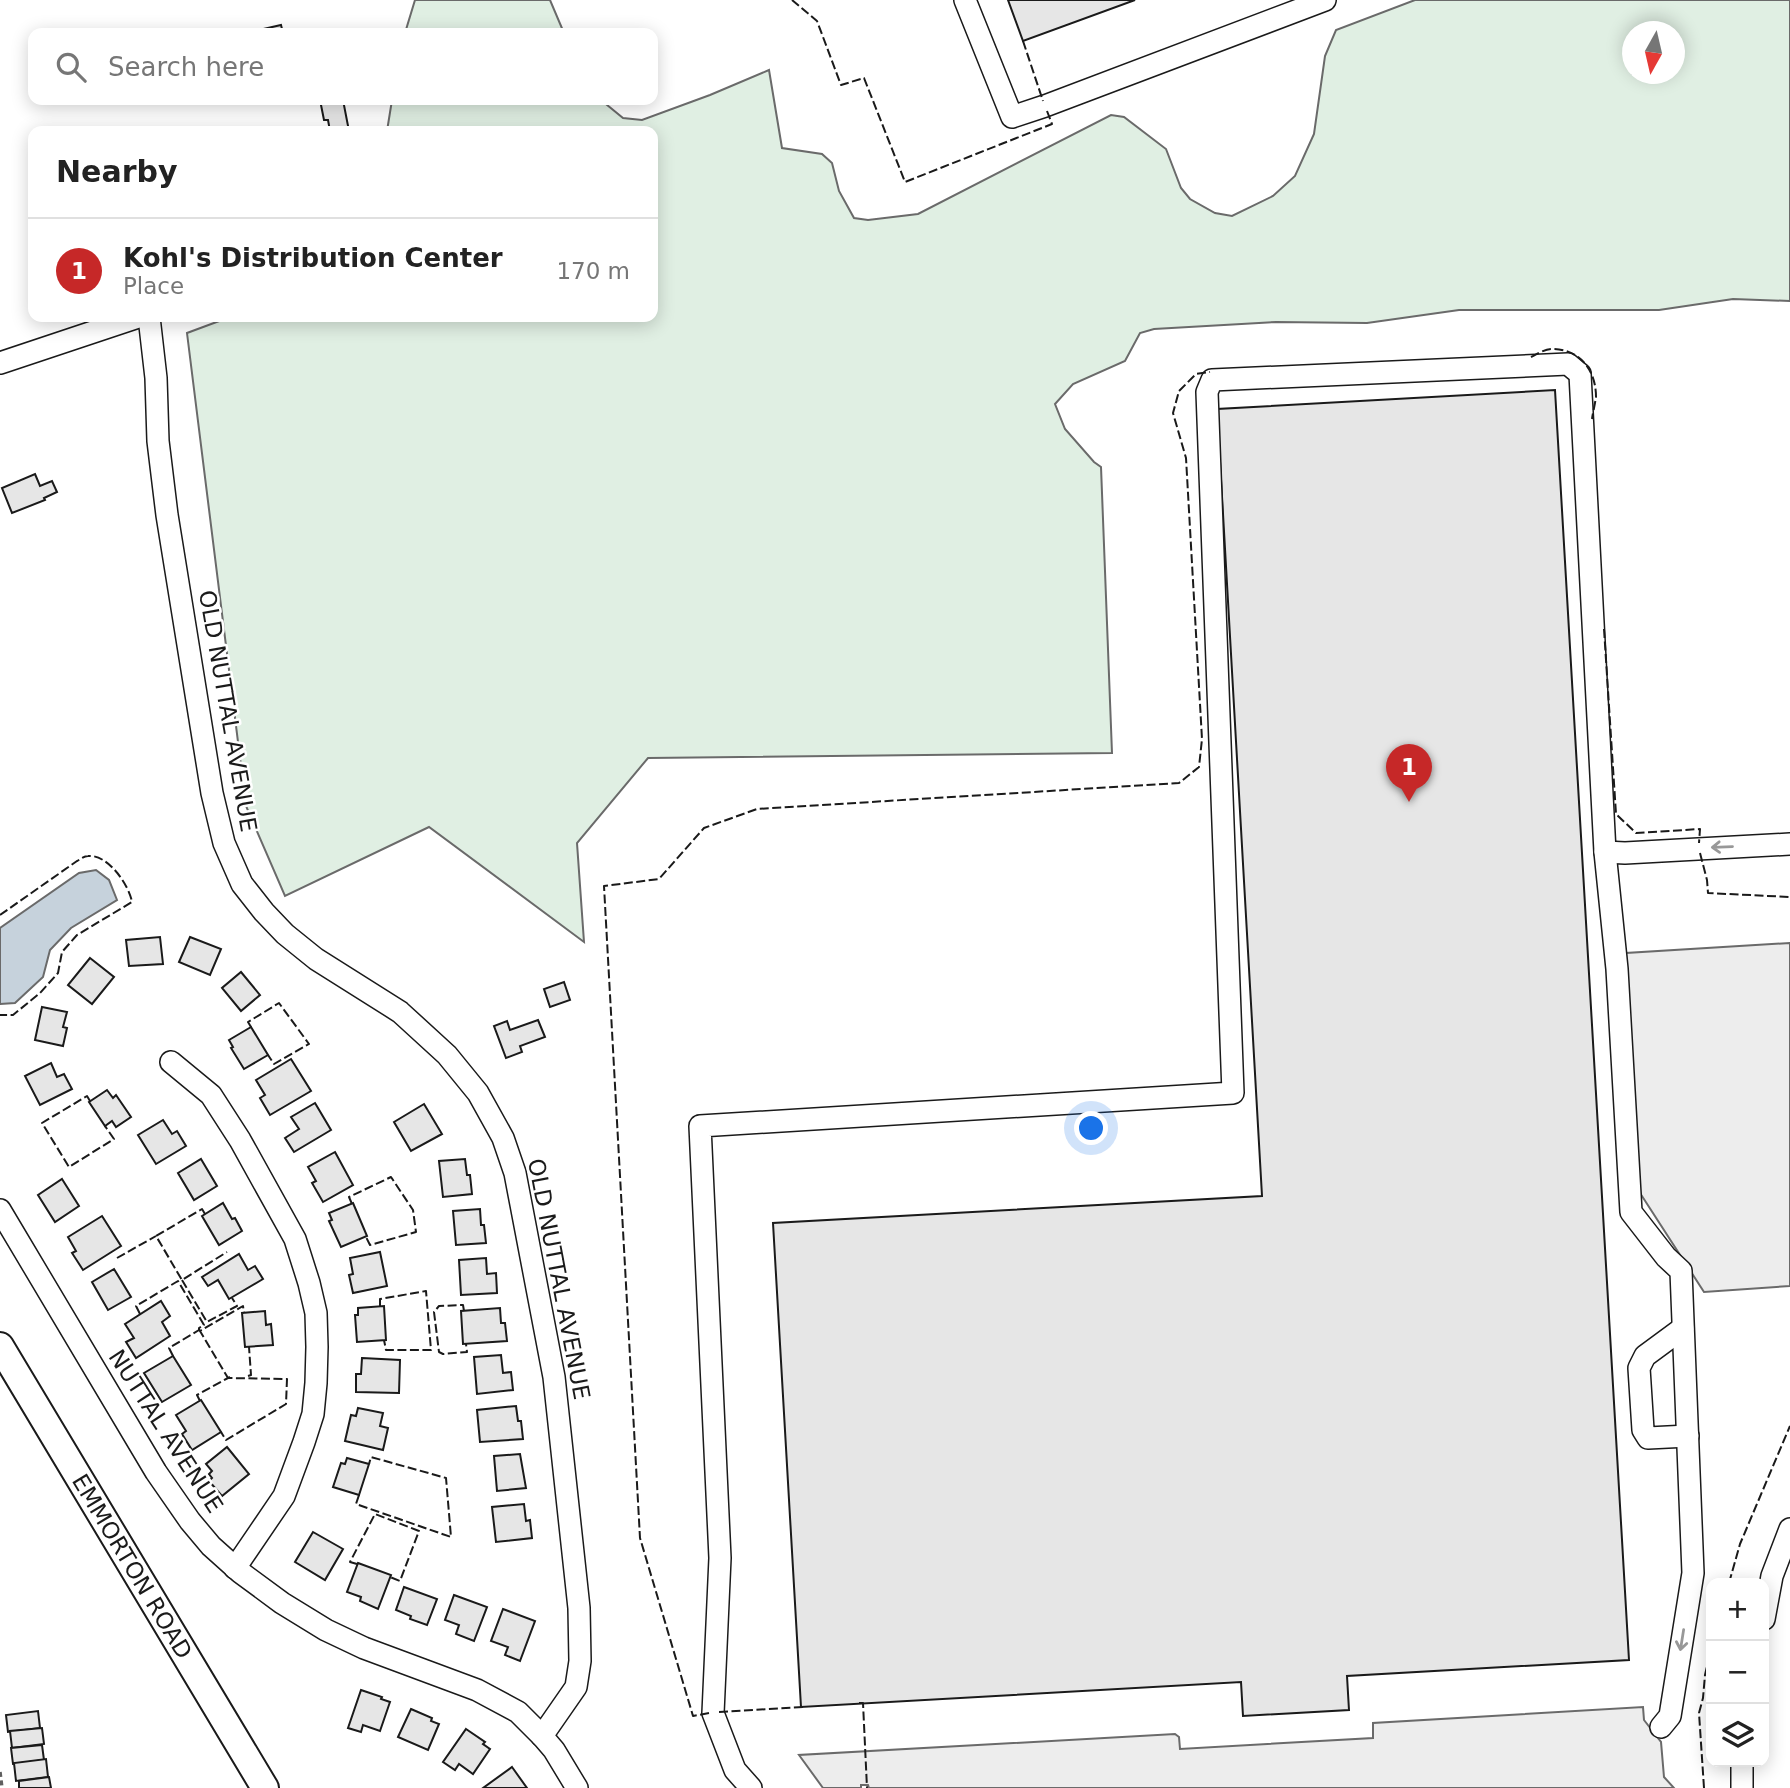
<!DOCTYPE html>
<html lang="en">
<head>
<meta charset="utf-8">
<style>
  body { margin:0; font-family:"DejaVu Sans",sans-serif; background:#f2f2f2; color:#222 }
  .controls { position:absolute; right:21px; bottom:21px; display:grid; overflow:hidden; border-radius:14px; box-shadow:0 4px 18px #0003 }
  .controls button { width:63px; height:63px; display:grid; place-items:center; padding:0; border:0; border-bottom:2px solid #e0e0e0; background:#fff; color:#222; font:35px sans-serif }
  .compass { position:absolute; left:1622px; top:21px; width:63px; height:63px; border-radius:50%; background:#fff; box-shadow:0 4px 18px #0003; rotate:188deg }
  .you { position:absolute; left:1092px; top:1129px; width:24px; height:24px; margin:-18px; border:5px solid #fff; border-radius:50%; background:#1a73e8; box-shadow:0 0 0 10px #1a73e833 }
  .badge { display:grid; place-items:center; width:46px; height:46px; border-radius:50%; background:#c62828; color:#fff; font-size:23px; font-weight:700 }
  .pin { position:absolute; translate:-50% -58px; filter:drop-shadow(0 2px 4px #0008) }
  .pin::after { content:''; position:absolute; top:37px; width:24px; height:21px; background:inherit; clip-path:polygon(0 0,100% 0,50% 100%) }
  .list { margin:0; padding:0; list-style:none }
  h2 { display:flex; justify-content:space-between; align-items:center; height:91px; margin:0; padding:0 28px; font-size:30px }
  h2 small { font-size:23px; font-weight:400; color:#767676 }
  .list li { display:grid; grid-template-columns:46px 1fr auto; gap:21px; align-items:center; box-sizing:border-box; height:105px; padding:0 28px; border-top:2px solid #e0e0e0 }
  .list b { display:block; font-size:26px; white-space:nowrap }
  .list p { margin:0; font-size:23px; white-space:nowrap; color:#767676 }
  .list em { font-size:23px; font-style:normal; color:#767676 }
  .icon { flex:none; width:38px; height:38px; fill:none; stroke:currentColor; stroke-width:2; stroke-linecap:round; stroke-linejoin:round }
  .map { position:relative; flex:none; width:1790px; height:1788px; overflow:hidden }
  .search { position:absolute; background:#fff; box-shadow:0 4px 18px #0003; left:28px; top:28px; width:630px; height:77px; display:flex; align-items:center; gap:18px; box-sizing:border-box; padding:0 24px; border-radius:14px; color:#767676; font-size:26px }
  .panel { position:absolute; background:#fff; box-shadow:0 4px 18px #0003; left:28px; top:126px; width:630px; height:196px; border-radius:14px }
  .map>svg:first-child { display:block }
</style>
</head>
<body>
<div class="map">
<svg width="1790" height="1788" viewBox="0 0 1790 1788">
  <rect width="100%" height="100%" fill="#fff"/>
  <!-- green -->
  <g fill="#e0efe3" stroke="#6a6a6a" stroke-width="2" fill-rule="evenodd">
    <polygon points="415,0 550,0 564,33 405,33"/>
    <path d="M 1415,0 L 1790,0 L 1790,301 L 1733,299 L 1659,310 L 1459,310 L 1367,323 L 1276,322 L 1154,329 L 1140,333 L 1125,361 L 1073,384 L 1055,404 L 1065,429 L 1094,462 L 1101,467 L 1112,753 L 648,758 L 577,843 L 584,942 L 429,827 L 285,896 L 246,806 L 187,333 L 230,317 L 653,317 L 653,131 L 387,131 L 392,100 L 601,100 L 623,118 L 642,120 L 710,95 L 769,70 L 782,148 L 822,154 L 832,163 L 839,191 L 854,218 L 868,220 L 918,214 L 1111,115 L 1124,117 L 1166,149 L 1181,188 L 1190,199 L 1215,213 L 1232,216 L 1273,196 L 1295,176 L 1314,134 L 1325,56 L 1336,30 ZM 1632,32 L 1674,32 L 1674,74 L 1632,74 Z"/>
  </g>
  <!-- parking -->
  <g fill="#ededed" stroke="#6a6a6a" stroke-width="2">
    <polygon points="1790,943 1790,1286 1704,1292 1640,1193 1626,953"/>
    <polygon points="1643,1707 1644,1720 1661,1742 1664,1777 1674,1788 869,1788 868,1785 861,1785 861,1788 823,1788 799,1755 1175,1734 1179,1737 1180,1749 1373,1738 1373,1723"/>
  </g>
  <!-- water -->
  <polygon fill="#c6d2dc" stroke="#6a6a6a" stroke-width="2" points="96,870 109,880 117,900 71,928 50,950 43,977 15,1003 0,1004 0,928 79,873"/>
  <!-- building -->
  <g fill="#e6e6e6" stroke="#1a1a1a" stroke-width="2">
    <polygon points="1008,0 1135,0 1023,41"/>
    <polygon points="281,25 283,33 260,33 259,30"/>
    <polygon points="320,100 343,100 349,131 330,131 328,120 324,120"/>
    <polygon points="1555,390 1629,1660 1347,1676 1349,1710 1243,1716 1241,1682 801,1707 773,1223 1262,1196 1217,409"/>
    <polygon points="35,474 40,486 52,481 57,492 44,498 45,500 12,513 2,488"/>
    <polygon points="160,937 163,964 129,966 126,940"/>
    <polygon points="190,937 221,949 210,975 179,962"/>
    <polygon points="90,958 114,977 92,1004 68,985"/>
    <polygon points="241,972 260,995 241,1011 222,988"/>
    <polygon points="564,982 570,1000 550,1007 544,989"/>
    <polygon points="42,1007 67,1012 63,1027 67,1028 63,1046 35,1040"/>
    <polygon points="538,1020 545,1037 520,1046 522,1052 506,1058 494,1026 507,1021 510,1030"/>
    <polygon points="251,1027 268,1055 244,1069 231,1048 233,1047 229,1040"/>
    <polygon points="291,1059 311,1091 270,1115 260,1098 265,1095 256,1080"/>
    <polygon points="51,1063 57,1077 64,1074 72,1089 40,1105 25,1076"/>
    <polygon points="107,1090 113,1098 116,1095 131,1117 116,1127 112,1121 105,1126 89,1102"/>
    <polygon points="315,1103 331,1130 294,1152 285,1138 299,1129 291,1117"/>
    <polygon points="424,1104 442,1134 411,1151 394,1122"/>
    <polygon points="163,1120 172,1134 177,1131 186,1146 156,1164 138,1135"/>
    <polygon points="335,1152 353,1185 323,1202 312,1183 316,1181 308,1167"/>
    <polygon points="201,1159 217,1186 194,1200 178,1173"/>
    <polygon points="465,1159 467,1175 470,1175 472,1194 443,1197 439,1161"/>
    <polygon points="62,1179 79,1206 55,1222 38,1195"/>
    <polygon points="223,1203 232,1219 235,1218 242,1231 219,1245 202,1216"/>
    <polygon points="353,1203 367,1236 341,1247 329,1221 332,1220 329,1213"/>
    <polygon points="480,1209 481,1225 484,1225 486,1243 456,1245 453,1211"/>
    <polygon points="102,1216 121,1246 83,1270 72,1253 76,1251 68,1237"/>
    <polygon points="380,1252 387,1286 353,1293 349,1275 353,1274 350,1258"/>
    <polygon points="239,1254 248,1270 255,1266 263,1279 229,1299 218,1280 208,1286 202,1277"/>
    <polygon points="486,1258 487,1274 496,1273 497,1293 461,1295 459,1260"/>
    <polygon points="114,1269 131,1297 108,1310 92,1282"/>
    <polygon points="161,1301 170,1316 162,1322 170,1336 136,1358 126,1342 134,1338 125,1324"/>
    <polygon points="384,1306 386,1340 357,1342 355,1315 358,1315 358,1308"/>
    <polygon points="500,1308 501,1323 505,1323 507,1341 463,1344 461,1311"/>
    <polygon points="265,1311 266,1325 271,1324 273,1345 245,1347 242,1313"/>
    <polygon points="501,1355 503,1373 511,1372 513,1390 477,1394 474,1357"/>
    <polygon points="173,1356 191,1385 162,1402 144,1373"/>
    <polygon points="362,1358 400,1360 399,1393 356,1392 356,1374 361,1374"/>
    <polygon points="201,1400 221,1432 192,1450 182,1434 186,1431 176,1415"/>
    <polygon points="516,1406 518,1421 521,1421 523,1439 480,1442 477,1410"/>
    <polygon points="358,1408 383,1413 380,1426 388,1428 383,1450 345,1441 351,1415 356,1416"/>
    <polygon points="227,1447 249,1474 222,1496 209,1481 212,1478 209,1474 212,1471 206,1464"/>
    <polygon points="520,1454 526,1488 497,1491 494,1456"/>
    <polygon points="347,1458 369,1464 359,1495 333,1487 341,1463 345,1464"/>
    <polygon points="524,1504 526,1521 530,1520 532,1538 496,1542 492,1507"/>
    <polygon points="313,1532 343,1549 325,1580 295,1562"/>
    <polygon points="358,1563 391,1575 378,1609 360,1601 361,1597 347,1592"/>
    <polygon points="404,1587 437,1599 427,1625 410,1619 411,1616 396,1610"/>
    <polygon points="454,1595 487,1607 474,1641 456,1634 459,1625 445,1620"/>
    <polygon points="503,1609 535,1621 520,1661 505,1655 508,1647 491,1641"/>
    <polygon points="361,1690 382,1697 381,1699 390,1702 380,1731 363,1725 361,1732 348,1728"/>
    <polygon points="411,1709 432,1718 431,1721 439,1724 428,1750 398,1737"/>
    <polygon points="38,1711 40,1728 8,1732 6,1715"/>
    <polygon points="42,1728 44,1744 12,1748 10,1731"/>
    <polygon points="466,1729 485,1742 483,1744 490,1749 473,1774 459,1764 455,1770 443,1762"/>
    <polygon points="42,1745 44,1760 13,1764 11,1748"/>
    <polygon points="46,1759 48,1777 16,1781 14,1763"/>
    <polygon points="512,1767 527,1788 483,1788"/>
    <polygon points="49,1777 51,1788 19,1788 19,1781"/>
  </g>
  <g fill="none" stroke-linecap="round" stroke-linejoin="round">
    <defs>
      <g id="minor">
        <polyline points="965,0 1012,117 1045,106 1325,0"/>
        <polyline points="149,317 156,378 158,441 167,515 212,793 224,843 242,884 264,912 285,934 316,959 400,1012 447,1055 478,1093 503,1138 515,1173 554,1377 579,1608 580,1661 576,1687 542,1736"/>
        <polyline points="0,363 138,317"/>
        <polyline points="1605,852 1625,853 1790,844"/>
        <polyline points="171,1062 211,1095 240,1140 295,1239 309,1283 316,1313 317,1347 316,1383 313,1414 304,1442 284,1496 235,1568"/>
        <polyline points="0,1210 156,1472 190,1521 211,1546 240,1572 282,1603 326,1630 364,1648 477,1690 518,1712 542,1736 554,1750 577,1788"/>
        <polyline points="1683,1328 1645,1356 1639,1368 1643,1430 1648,1438 1688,1436"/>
        <polyline points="1764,1619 1772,1576 1790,1529"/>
        <polyline points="751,1788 735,1770 713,1713 720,1558 700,1126 1233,1093 1207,392 1212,380 1568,364 1580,374 1605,852 1617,969 1631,1212 1666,1257 1681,1271 1693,1573 1670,1716 1661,1727"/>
        <polyline points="1742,1788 1742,1762"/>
      </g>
      <g id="major">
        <path id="s1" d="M 0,1346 L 265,1788"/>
      </g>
    </defs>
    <!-- minor casing -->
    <use href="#minor" stroke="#1a1a1a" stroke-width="24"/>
    <!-- major casing -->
    <use href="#major" stroke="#1a1a1a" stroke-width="30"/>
    <!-- path -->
    <polyline stroke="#5f5f5f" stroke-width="3.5" stroke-dasharray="5 3.5" stroke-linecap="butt" points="0,1772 2,1788"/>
    <!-- minor -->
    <use href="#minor" stroke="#fff" stroke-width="21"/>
    <!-- major -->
    <use href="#major" stroke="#fff" stroke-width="26"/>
    <!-- fence -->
    <g stroke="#1a1a1a" stroke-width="2" stroke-dasharray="9 3.5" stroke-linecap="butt">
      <polyline points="792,0 817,21 841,85 864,78 905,182 1052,124 1047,111"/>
      <polyline points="1023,41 1043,101"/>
      <path d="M 1531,357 C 1537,354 1545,349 1552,349 C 1580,349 1596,370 1596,397 C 1595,404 1593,412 1592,419"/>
      <polyline points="1604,629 1616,814 1636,833 1700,829 1699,843"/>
      <polyline points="1700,853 1707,880 1708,893 1790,897"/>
      <path d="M 0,915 L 77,861 C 81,859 84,856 88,856 C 108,854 129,885 132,902 L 77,935 L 62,952 L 58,973 L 40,993 L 13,1015 L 0,1015"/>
      <polyline points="251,1027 248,1022 279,1003 309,1044 274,1064 268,1055"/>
      <polyline points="90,1101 87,1096 42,1123 69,1167 114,1139 105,1126"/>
      <polyline points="352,1204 349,1197 391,1177 413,1210 416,1232 370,1245 366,1237"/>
      <polyline points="205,1214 202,1209 156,1236 182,1280 227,1252"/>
      <polyline points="117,1258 156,1236"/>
      <polyline points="182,1280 207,1322 237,1306 232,1298"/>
      <polyline points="380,1306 380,1299 426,1291 431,1350 386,1350 384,1340"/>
      <polyline points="464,1311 463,1305 439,1306 434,1312 439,1352 443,1354 467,1352 466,1344"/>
      <polyline points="140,1314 136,1306 178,1281 204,1325 199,1328 199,1330"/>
      <polyline points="173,1356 169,1348 199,1330 200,1331"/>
      <polyline points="248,1376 251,1375 249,1347"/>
      <polyline points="230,1377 228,1378 200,1331 243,1306 244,1313"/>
      <polyline points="200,1401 197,1395 228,1378 287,1379 286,1404 226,1440 221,1432"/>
      <polyline points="359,1495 356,1504 451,1537 446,1478 371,1457 369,1464"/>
      <polyline points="357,1564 350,1562 375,1514 419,1531 400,1581 390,1577"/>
      <polyline points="1729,1583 1740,1544 1790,1426"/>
      <polyline points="859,1703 863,1703 867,1788"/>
      <polyline points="719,1712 803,1707"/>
      <polyline points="709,1713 693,1716 640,1538 604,886 659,879 704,828 757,809 1179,783 1199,767 1202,739 1186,458 1173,413 1179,391 1196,374 1210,372"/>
      <polyline points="1704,1788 1699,1713 1703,1698 1705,1675 1711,1649"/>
    </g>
  </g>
  <!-- one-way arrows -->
  <defs><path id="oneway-shaft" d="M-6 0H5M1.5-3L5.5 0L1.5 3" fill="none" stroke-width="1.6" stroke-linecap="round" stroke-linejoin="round" transform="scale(1.75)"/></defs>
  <g stroke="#989898">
    <use href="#oneway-shaft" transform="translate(1722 847) rotate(178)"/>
    <use href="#oneway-shaft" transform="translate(1682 1640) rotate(99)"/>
  </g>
  <g text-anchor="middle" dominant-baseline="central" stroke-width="5" stroke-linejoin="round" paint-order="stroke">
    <!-- street labels -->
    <g font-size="23" fill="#1a1a1a" stroke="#fff">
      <text transform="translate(228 711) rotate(80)">OLD NUTTAL AVENUE</text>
      <text transform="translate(559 1279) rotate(79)">OLD NUTTAL AVENUE</text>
      <text transform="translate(166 1431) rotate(57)">NUTTAL AVENUE</text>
      <text stroke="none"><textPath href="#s1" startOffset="257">EMMORTON ROAD</textPath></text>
    </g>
  </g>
</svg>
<div class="controls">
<button>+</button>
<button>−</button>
<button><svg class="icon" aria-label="layers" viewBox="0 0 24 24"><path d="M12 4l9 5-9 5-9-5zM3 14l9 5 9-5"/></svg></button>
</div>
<svg class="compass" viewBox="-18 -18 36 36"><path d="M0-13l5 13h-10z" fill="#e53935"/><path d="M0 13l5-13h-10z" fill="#767676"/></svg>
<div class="you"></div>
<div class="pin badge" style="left:1409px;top:802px">1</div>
<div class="search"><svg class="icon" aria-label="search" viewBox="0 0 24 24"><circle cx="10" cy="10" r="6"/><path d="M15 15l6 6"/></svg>Search here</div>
<section class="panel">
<h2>Nearby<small></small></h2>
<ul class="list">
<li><span class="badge">1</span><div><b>Kohl's Distribution Center</b><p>Place</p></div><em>170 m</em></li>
</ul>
</section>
</div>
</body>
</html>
